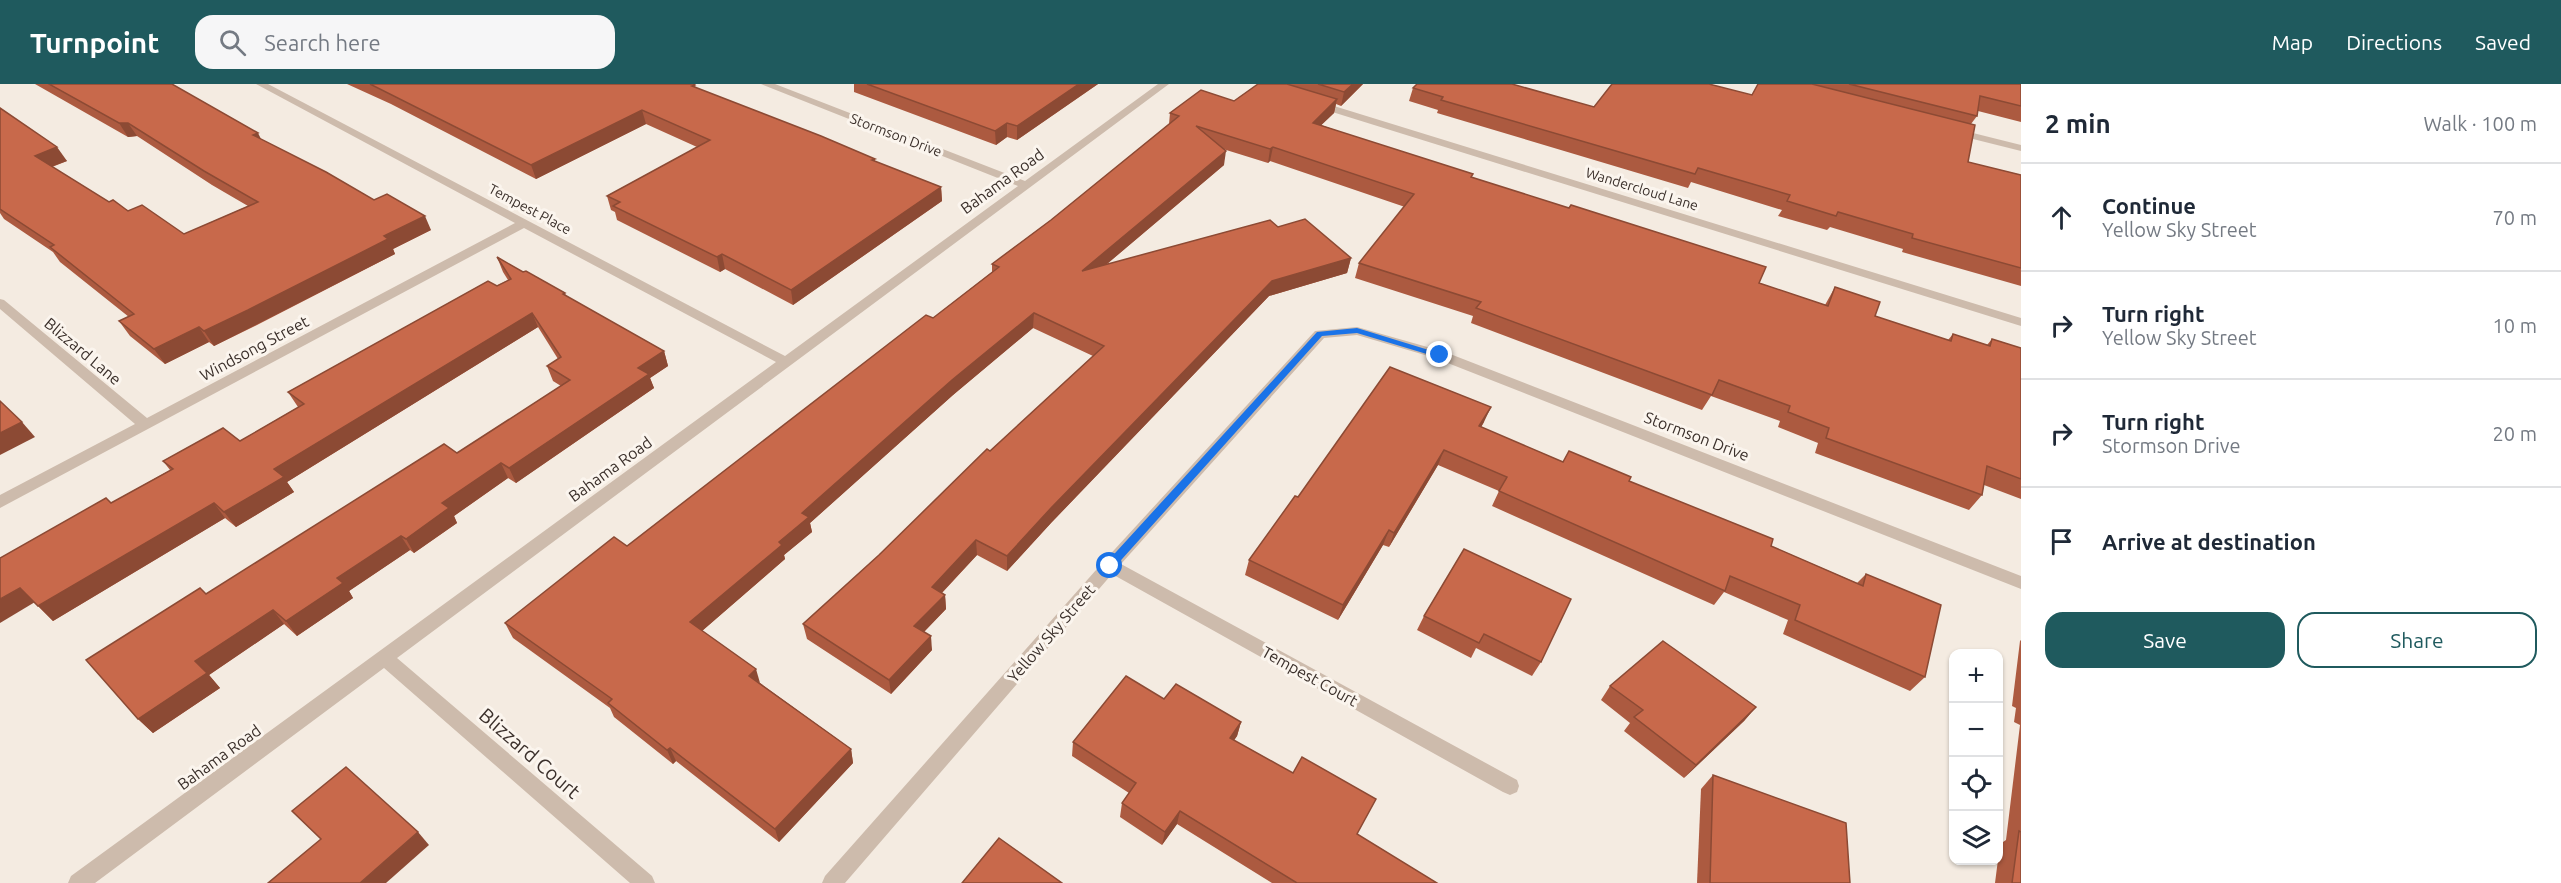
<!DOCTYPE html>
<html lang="en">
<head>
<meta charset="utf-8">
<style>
  body { margin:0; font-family:Ubuntu,sans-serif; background:#f6f6f7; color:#1f2937 }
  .controls { position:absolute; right:18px; bottom:18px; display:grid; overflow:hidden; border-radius:12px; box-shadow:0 2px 4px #0004 }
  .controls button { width:54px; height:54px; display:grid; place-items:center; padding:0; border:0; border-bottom:2px solid #e0e1e3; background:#fff; color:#1f2937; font:30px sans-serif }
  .stop { position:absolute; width:18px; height:18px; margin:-14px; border:4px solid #1a73e8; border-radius:50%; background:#fff }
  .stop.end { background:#1a73e8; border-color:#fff; box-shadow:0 2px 6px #0008 }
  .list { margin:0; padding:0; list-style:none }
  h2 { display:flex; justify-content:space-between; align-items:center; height:78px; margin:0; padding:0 24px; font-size:26px }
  h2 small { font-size:20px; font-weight:400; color:#747a83 }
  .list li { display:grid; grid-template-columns:39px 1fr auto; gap:18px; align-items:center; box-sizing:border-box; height:108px; padding:0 24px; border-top:2px solid #e0e1e3 }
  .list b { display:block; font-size:22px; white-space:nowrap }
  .list p { margin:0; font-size:20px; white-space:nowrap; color:#747a83 }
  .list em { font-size:20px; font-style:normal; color:#747a83 }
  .actions { display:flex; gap:12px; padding:18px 24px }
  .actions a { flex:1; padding:14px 0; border:2px solid #1f5a5e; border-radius:18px; text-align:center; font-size:21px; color:#1f5a5e }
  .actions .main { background:#1f5a5e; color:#fff }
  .icon { flex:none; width:33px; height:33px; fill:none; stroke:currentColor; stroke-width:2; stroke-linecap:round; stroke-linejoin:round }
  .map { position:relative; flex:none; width:2021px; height:799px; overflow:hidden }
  header { display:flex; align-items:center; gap:36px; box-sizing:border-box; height:84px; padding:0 30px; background:#1f5a5e; color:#fff }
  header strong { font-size:28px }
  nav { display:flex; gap:33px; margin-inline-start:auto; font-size:21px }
  .search { width:420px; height:54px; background:#f6f6f7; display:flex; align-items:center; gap:15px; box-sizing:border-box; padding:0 21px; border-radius:18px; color:#747a83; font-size:22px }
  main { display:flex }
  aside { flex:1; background:#fff }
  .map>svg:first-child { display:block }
</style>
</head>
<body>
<header>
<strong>Turnpoint</strong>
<div class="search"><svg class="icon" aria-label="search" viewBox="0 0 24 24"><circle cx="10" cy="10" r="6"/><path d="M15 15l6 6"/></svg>Search here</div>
<nav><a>Map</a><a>Directions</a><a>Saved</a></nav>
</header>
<main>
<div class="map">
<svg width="2021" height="799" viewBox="0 0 2021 799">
  <rect width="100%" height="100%" fill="#f4ebe1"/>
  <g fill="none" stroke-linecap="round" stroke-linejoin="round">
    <!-- street -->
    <g fill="#cdbbac" fill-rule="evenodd">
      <polygon points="256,0 268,0 785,272 1018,102 761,0 775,0 1025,97 1158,0 1169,0 397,574 652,792 655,799 630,799 384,584 95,799 68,799 71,792 776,278 524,144 0,424 0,411 135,340 0,225 0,215 4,216 147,334 515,139"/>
      <polygon points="1313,18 1321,18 2021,234 2021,242 1313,22"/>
      <polygon points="1953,44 2021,61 2021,67 1949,49 1948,47"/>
      <polygon points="1357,243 1445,268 2021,492 2021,505 1435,274 1357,251 1324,254 1121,480 1517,696 1519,702 1517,708 1510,711 1503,708 1112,490 845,799 822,799 825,792 1104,477 1315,247"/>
    </g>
  </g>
  <!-- wall -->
  <g fill="#ac5a40">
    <polygon points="35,0 172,0 261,56 431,146 393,165 395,170 257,241 214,262 209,258 165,280 130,252 119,237 129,233 60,178 53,168 4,135 0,129 0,24 67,77 52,83 109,118 184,150 248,122 212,101 137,52 128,53"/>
    <polygon points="347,0 694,0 696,4 875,75 875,78 941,103 942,117 793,221 725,185 720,188 617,136 615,128 611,126 607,112 697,63 646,40 536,95 391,20"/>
    <polygon points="854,0 1098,0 1017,56 1007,53 996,61 854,8"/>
    <polygon points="1258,0 1363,0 1341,22 1336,20 1334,29 1321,41 1472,93 1759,199 1825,221 1835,203 1875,232 1948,256 1953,250 1987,261 1992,255 2021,264 2021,415 1984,401 1982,411 1969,426 1815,369 1818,359 1778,343 1780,337 1711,312 1702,326 1471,239 1473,232 1355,194 1359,179 1405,123 1270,77 1268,79 1223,65 1224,81 1107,180 1278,143 1351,174 1347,189 1269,212 1051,439 1007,487 977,471 942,509 945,511 946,525 924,548 932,566 891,610 807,555 803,540 879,471 990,367 1093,272 1033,244 953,311 810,439 812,448 784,471 785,475 702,547 760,599 851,665 853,679 779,758 676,677 673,680 614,633 610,624 513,554 505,539 627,462 933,234 992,188 992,180 1051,136 1169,40 1170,29 1234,17"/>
    <polygon points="1758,0 2021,0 2021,38 1978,27 1977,32 1971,40 1968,78 2021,91 2021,202 1902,168 1903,165 1830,143 1827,146 1778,132 1782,126 1691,98 1688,104 1437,29 1438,26 1409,17 1413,4 1594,23 1752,11"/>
    <polygon points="497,173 523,188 565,209 566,212 664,267 668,282 650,294 654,304 516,399 508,394 454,432 457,439 414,469 410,466 349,507 353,514 297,552 284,540 209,591 220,604 153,649 138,635 206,510 457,369 561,302 553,297 547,282 558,275 538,243 287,398 294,408 236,443 225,434 53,537 35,519 111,419 170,386 163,377 240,357 298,323 288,308 508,196 503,188"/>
    <polygon points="1484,338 1481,343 1563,378 1629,397 1771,462 1857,499 1866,490 1925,593 1910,607 1783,550 1788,536 1724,508 1714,521 1492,422 1499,407 1438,381 1389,463 1383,461 1338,536 1245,491 1249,476 1298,413"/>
    <polygon points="1464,465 1541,578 1532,592 1476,564 1471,574 1417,546 1424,532"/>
    <polygon points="2021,556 2021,799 1995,799 2000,760 2006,756 2020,641 2014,638 2016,624 2012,622 2020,557"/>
    <polygon points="1610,602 1756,623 1744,637 1684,694 1624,647 1630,639 1601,616"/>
    <polygon points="1164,615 1241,638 1237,652 1234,656 1358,751 1437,799 1272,799 1177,740 1162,761 1120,733 1122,719 1129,709 1072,672 1073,658"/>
    <polygon points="1713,691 1850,799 1697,799 1701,705"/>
  </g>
  <!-- shaded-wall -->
  <g fill="#8c4a34">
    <polygon points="1079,0 1098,0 1017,56 1017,42"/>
    <polygon points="1353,0 1363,0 1341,22 1344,8"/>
    <polygon points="1337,15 1334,29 1310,52 1313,39"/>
    <polygon points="642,26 646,40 536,95 531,81"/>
    <polygon points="119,39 128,39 137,52 128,53"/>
    <polygon points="1007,39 1007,53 996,61 995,47"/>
    <polygon points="258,49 265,63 253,51"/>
    <polygon points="57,63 67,77 45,85 35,72"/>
    <polygon points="1273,63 1270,77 1268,79 1270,65"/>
    <polygon points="1226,67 1224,81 1082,201 1082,187"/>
    <polygon points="941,103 942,117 793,221 791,206"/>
    <polygon points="425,132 431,146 393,165 395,170 214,262 204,247 384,152"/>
    <polygon points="722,170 725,185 720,188 717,173"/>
    <polygon points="1351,174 1347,189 1269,212 1051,439 1007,487 1007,472 1051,424 1272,197"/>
    <polygon points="532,229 538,243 287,398 294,408 236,443 224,428 274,385"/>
    <polygon points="1034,229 1033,244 953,311 810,439 812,448 784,471 785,475 695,553 690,538 779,458 802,429 952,296"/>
    <polygon points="199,243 209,258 165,280 154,265"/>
    <polygon points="664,267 668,282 650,294 654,304 516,399 509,384 638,284"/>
    <polygon points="1491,323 1484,338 1473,357 1479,342"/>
    <polygon points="22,338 35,353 0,371 0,349"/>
    <polygon points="1444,366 1438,381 1389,463 1394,449"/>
    <polygon points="501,379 508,394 454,432 457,439 414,469 406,455 442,419"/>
    <polygon points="214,419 225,434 53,537 38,522"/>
    <polygon points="1389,446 1383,461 1338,536 1343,521"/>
    <polygon points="401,452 410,466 349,507 353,514 297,552 286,537 337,494"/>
    <polygon points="976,456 977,471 933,518 932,503"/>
    <polygon points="20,504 35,518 0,539 0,515"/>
    <polygon points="945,511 946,525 916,556 914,542"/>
    <polygon points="273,526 284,540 209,591 220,604 153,649 138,635 195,577"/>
    <polygon points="931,552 932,566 891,610 889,596"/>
    <polygon points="756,585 760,599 749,592"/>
    <polygon points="1756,623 1744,637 1684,694 1696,681"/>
    <polygon points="1241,638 1237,652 1226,668 1230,654"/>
    <polygon points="670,664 676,677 673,680 667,666"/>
    <polygon points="851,665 853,679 779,758 775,745"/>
    <polygon points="1180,727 1177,740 1162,761 1165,748"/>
    <polygon points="418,748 429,761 386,799 360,799"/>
  </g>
  <!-- building -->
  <g fill="#c8694b" stroke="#8c4a34" stroke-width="1.5">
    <polygon points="49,0 172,0 258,49 253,51 326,88 374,116 387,110 425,132 384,152 388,155 248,226 204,247 199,243 154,265 119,237 134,230 50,163 54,161 0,125 0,24 57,63 35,72 109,118 113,116 128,127 142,121 184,150 258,118 204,87 128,39 119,39"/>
    <polygon points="370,0 694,0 695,1 692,2 821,52 875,75 872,76 941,103 791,206 722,170 717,173 613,122 620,118 607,112 710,56 642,26 531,81"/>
    <polygon points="867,0 1079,0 1017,42 1007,39 995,47"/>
    <polygon points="1258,0 1287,0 1337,15 1313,39 1473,90 1471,93 1569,124 1571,121 1766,183 1759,199 1828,222 1835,203 1880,218 1875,232 1951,257 1953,250 1990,262 1992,255 2021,264 2021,395 1987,382 1982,411 1826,354 1829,344 1788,328 1790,322 1719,296 1712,311 1476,224 1481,218 1359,179 1414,110 1273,63 1270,65 1196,42 1226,67 1082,187 1270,136 1278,143 1305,135 1351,174 1272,197 1051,424 1007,472 976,456 932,503 945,511 914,542 931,552 889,596 803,540 879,471 987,365 990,367 1104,262 1034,229 952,296 802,429 809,433 779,458 782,461 690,538 756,585 749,592 851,665 775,745 670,664 667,666 608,619 612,615 505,539 614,453 627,462 926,231 933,234 999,183 992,180 1051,136 1179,32 1170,29 1201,6 1234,17"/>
    <polygon points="1318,0 1353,0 1344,8"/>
    <polygon points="1417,0 1512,0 1594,23 1612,0 1709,0 1752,11 1758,0 1812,0 1975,41 1968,78 2021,91 2021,184 1912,154 1913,150 1838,128 1836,132 1787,117 1790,111 1698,84 1695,90 1441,16 1443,13 1413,4"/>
    <polygon points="1849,0 2021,0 2021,22 1980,12 1977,32"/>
    <polygon points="497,173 523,188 526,187 565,209 563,210 664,267 638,284 649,290 509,384 501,379 442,419 449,424 406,455 401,452 337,494 343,499 286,537 273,526 195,577 207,589 138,635 86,576 200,504 206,510 444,360 457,369 570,296 547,282 561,273 532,229 274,385 284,393 224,428 214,419 38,522 20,504 0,515 0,474 106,414 111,419 173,385 163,377 223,344 240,357 304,320 288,308 488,197 497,202 511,195"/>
    <polygon points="1390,283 1491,323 1479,342 1563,378 1569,367 1631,393 1629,397 1773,455 1771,462 1863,502 1866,490 1941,521 1925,593 1795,536 1800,521 1730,492 1725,507 1499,407 1507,393 1444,366 1394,449 1389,446 1343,521 1249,476 1295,412 1298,413"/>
    <polygon points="0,317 22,338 0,349"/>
    <polygon points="1464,465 1571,515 1541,578 1484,550 1479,559 1424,532"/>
    <polygon points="1663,557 1756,623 1696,681 1634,633 1643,626 1610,602"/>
    <polygon points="1126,592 1164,615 1176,600 1241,638 1230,654 1293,689 1302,673 1376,715 1357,750 1437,799 1297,799 1180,727 1165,748 1122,719 1136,699 1073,658"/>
    <polygon points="346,683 418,748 360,799 268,799 321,755 292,727"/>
    <polygon points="1713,691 1846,739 1850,799 1710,799"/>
    <polygon points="2019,747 2021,748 2021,799 2012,799"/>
    <polygon points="999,754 1062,799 962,799"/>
  </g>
  <!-- route -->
  <polygon fill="#1a73e8" points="1357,244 1445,271 1440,274 1357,249 1322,252 1114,484 1106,484 1106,479 1317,248"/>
  <g text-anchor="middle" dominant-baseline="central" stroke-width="6" stroke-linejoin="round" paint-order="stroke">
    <!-- far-street labels -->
    <g font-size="14" fill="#3b302b" stroke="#fbf5ee">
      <text transform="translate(896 51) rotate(21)">Stormson Drive</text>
      <text transform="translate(1642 105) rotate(17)">Wandercloud Lane</text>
      <text transform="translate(530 125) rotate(28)">Tempest Place</text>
    </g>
    <!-- street labels -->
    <g font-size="16" fill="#3b302b" stroke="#fbf5ee">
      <text transform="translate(1002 97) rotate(-36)">Bahama Road</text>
      <text transform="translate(254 264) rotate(-28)">Windsong Street</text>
      <text transform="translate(83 267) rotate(40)">Blizzard Lane</text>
      <text transform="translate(1697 352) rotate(21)">Stormson Drive</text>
      <text transform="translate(610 385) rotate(-36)">Bahama Road</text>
      <text transform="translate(1051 549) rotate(-49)">Yellow Sky Street</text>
      <text transform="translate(1310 592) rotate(29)">Tempest Court</text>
      <text transform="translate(219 673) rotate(-36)">Bahama Road</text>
    </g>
    <!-- near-street labels -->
    <g font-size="20" fill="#3b302b" stroke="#fbf5ee">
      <text transform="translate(530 669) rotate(41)">Blizzard Court</text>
    </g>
  </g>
</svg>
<div class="controls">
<button>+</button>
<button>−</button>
<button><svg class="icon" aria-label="locate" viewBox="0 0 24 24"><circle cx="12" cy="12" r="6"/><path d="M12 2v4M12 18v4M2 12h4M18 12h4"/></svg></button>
<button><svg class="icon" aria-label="layers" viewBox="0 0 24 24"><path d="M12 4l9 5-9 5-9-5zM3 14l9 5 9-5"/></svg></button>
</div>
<div class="stop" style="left:1110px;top:482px"></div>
<div class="stop end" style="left:1440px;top:271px"></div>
</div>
<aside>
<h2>2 min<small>Walk · 100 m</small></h2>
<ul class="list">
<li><svg class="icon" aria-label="ahead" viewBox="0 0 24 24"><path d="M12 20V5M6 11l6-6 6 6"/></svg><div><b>Continue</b><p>Yellow Sky Street</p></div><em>70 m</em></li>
<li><svg class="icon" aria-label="right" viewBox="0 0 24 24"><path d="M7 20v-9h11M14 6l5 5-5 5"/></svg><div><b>Turn right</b><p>Yellow Sky Street</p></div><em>10 m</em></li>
<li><svg class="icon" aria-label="right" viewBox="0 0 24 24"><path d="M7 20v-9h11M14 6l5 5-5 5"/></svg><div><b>Turn right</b><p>Stormson Drive</p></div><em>20 m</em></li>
<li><svg class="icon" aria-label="arrive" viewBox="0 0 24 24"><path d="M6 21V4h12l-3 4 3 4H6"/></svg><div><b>Arrive at destination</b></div></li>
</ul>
<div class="actions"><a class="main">Save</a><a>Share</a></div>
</aside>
</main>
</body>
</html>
